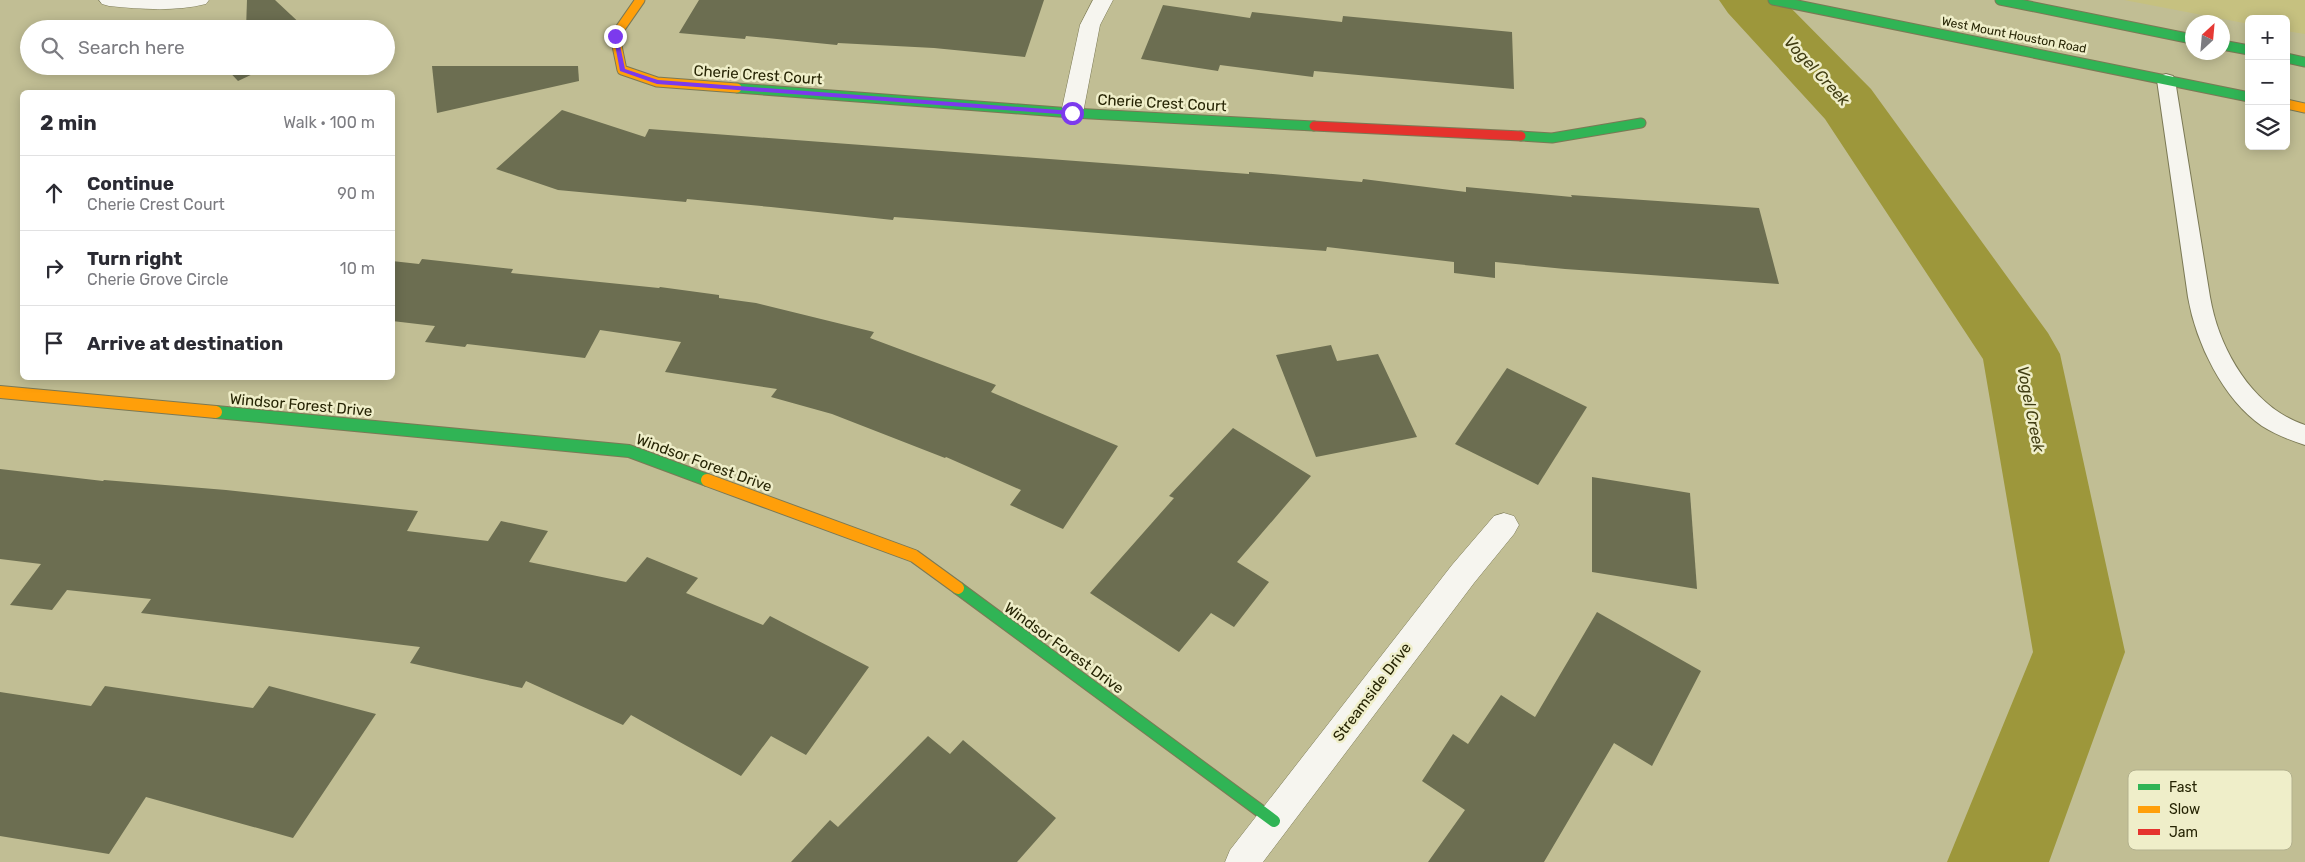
<!DOCTYPE html>
<html lang="en">
<head>
<meta charset="utf-8">
<style>
  body { margin:0; font-family:Rubik,sans-serif; background:#f2f2f3; color:#2b2b33 }
  .controls { position:absolute; right:15px; top:15px; display:grid; overflow:hidden; border-radius:8px; box-shadow:0 2px 12px #0003 }
  .controls button { width:45px; height:45px; display:grid; place-items:center; padding:0; border:0; border-bottom:1px solid #e1e1e2; background:#fff; color:#2b2b33; font:25px sans-serif }
  .compass { position:absolute; left:2185px; top:15px; width:45px; height:45px; border-radius:50%; background:#fff; box-shadow:0 2px 12px #0003; rotate:26deg }
  .stop { position:absolute; width:15px; height:15px; margin:-11px; border:4px solid #7c3aed; border-radius:50%; background:#fff }
  .stop.end { background:#7c3aed; border-color:#fff; box-shadow:0 1px 5px #0008 }
  .list { margin:0; padding:0; list-style:none }
  h2 { display:flex; justify-content:space-between; align-items:center; height:65px; margin:0; padding:0 20px; font-size:21px }
  h2 small { font-size:16px; font-weight:400; color:#7c7c81 }
  .list li { display:grid; grid-template-columns:32px 1fr auto; gap:15px; align-items:center; box-sizing:border-box; height:75px; padding:0 20px; border-top:1px solid #e1e1e2 }
  .list b { display:block; font-size:19px; white-space:nowrap }
  .list p { margin:0; font-size:16px; white-space:nowrap; color:#7c7c81 }
  .list em { font-size:16px; font-style:normal; color:#7c7c81 }
  .icon { flex:none; width:28px; height:28px; fill:none; stroke:currentColor; stroke-width:2; stroke-linecap:round; stroke-linejoin:round }
  .map { position:relative; flex:none; width:2305px; height:862px; overflow:hidden }
  .search { position:absolute; background:#fff; box-shadow:0 2px 12px #0003; left:20px; top:20px; width:375px; height:55px; display:flex; align-items:center; gap:12px; box-sizing:border-box; padding:0 18px; border-radius:28px; color:#7c7c81; font-size:19px }
  .panel { position:absolute; background:#fff; box-shadow:0 2px 12px #0003; left:20px; top:90px; width:375px; height:290px; border-radius:8px }
  .map>svg:first-child { display:block }
</style>
</head>
<body>
<div class="map">
<svg width="2305" height="862" viewBox="0 0 2305 862">
  <rect width="100%" height="100%" fill="#c1be94"/>
  <!-- built -->
  <polygon fill="#c6c180" points="2124,0 2305,0 2305,34 2286,31 2286,19 2249,19 2249,24"/>
  <g fill="none" stroke-linecap="round" stroke-linejoin="round">
    <!-- river -->
    <polygon fill="#9d973b" fill-rule="evenodd" points="1719,0 1783,0 1871,89 2048,333 2060,354 2125,652 2049,862 1947,862 2033,652 1983,359 1825,119 1728,13"/>
  </g>
  <!-- building -->
  <g fill="#6c6e51">
    <polygon points="247,0 275,0 306,29 246,29"/>
    <polygon points="699,0 1044,0 1025,57 934,48 838,43 837,45 746,36 745,39 679,33"/>
    <polygon points="1163,5 1250,18 1252,12 1342,22 1343,16 1512,32 1514,89 1314,71 1313,77 1220,65 1218,71 1141,59"/>
    <polygon points="224,66 270,66 238,81"/>
    <polygon points="432,66 578,66 579,81 437,113"/>
    <polygon points="562,110 645,137 649,129 1249,174 1249,172 1362,182 1363,179 1466,192 1466,187 1572,197 1571,195 1759,208 1779,284 1565,269 1495,262 1495,278 1454,273 1454,262 1327,247 1326,251 894,217 893,220 771,207 687,199 686,202 558,190 496,169"/>
    <polygon points="422,259 513,269 511,273 659,288 660,287 719,295 719,298 756,303 874,332 870,338 996,385 991,392 1118,446 1063,529 1010,505 1021,490 946,457 945,458 832,414 771,397 777,389 665,372 681,342 600,330 585,358 467,344 465,347 425,342 435,326 392,321 392,261 419,264"/>
    <polygon points="1331,345 1337,361 1378,354 1417,437 1316,457 1276,355"/>
    <polygon points="1507,368 1587,407 1538,485 1455,444"/>
    <polygon points="1233,428 1311,476 1237,562 1269,582 1234,627 1211,613 1179,652 1090,593 1174,498 1169,496"/>
    <polygon points="0,469 103,481 104,480 226,490 418,511 407,531 488,541 501,521 548,531 529,562 626,582 647,557 698,578 686,593 763,625 770,616 869,667 806,755 771,736 741,776 631,715 623,725 526,681 522,688 410,663 420,647 141,613 151,599 67,590 52,610 10,605 41,564 0,559"/>
    <polygon points="1592,477 1690,493 1697,589 1592,572"/>
    <polygon points="1597,612 1701,671 1652,766 1614,743 1544,862 1428,862 1465,810 1422,781 1453,734 1468,744 1501,695 1535,717"/>
    <polygon points="105,686 253,708 269,686 376,714 293,838 146,797 109,854 0,836 0,692 91,706"/>
    <polygon points="928,736 950,754 963,740 1056,818 1017,862 791,862 830,820 838,827"/>
  </g>
  <g fill="none" stroke-linecap="round" stroke-linejoin="round">
    <defs>
      <path id="lane" d="M 2166,74 L 2173,76 L 2175,80 L 2210,297 C 2219,350 2253,408 2305,425 L 2305,445 C 2290,440 2276,435 2262,426 C 2223,399 2196,343 2188,297 L 2157,80 L 2159,76 Z"/>
      <g id="street">
        <path d="M 99,0 L 209,0 L 206,4 C 174,12 141,9 109,6 L 102,4 Z"/>
        <polygon points="1093,0 1113,0 1100,25 1083,113 1080,118 1072,120 1064,118 1061,113 1080,25"/>
        <polygon points="1504,513 1514,516 1519,525 1514,534 1474,583 1263,862 1225,862 1230,850 1452,565 1494,516"/>
      </g>
      <g id="fast-far1">
        <polyline points="1773,0 2249,97"/>
        <polyline points="2000,0 2192,39"/>
        <polyline points="2222,45 2249,50"/>
        <polyline points="2286,58 2305,62"/>
        <polyline points="737,88 1072,113 1314,126"/>
        <polyline points="1521,136 1552,138 1641,123"/>
      </g>
      <g id="fast">
        <polyline points="216,412 629,451 707,480"/>
        <polyline points="958,588 1274,821"/>
      </g>
      <g id="slow-far1">
        <polyline points="640,0 615,36 622,70 657,82 737,88"/>
        <polyline points="2286,104 2305,108"/>
      </g>
      <g id="slow">
        <polyline points="0,392 216,412"/>
        <polyline points="707,480 914,556 958,588"/>
      </g>
      <polyline id="jam" points="1314,126 1521,136"/>
    </defs>
    <!-- lane casing -->
    <use href="#lane" stroke="#7b7955" stroke-width="2"/>
    <!-- street casing -->
    <use href="#street" stroke="#7b7955" stroke-width="1"/>
    <!-- fast-far1 casing -->
    <use href="#fast-far1" stroke="#7b7955" stroke-width="11"/>
    <!-- fast casing -->
    <use href="#fast" stroke="#7b7955" stroke-width="14"/>
    <!-- slow-far1 casing -->
    <use href="#slow-far1" stroke="#7b7955" stroke-width="11"/>
    <!-- slow casing -->
    <use href="#slow" stroke="#7b7955" stroke-width="14"/>
    <!-- jam casing -->
    <use href="#jam" stroke="#7b7955" stroke-width="11"/>
    <!-- lane -->
    <use href="#lane" fill="#f6f5ef" fill-rule="evenodd"/>
    <!-- street -->
    <use href="#street" fill="#f6f5ef" fill-rule="evenodd"/>
    <!-- fast-far1 -->
    <use href="#fast-far1" stroke="#30b455" stroke-width="9"/>
    <!-- fast -->
    <use href="#fast" stroke="#30b455" stroke-width="12"/>
    <!-- slow-far1 -->
    <use href="#slow-far1" stroke="#ff9f0a" stroke-width="9"/>
    <!-- slow -->
    <use href="#slow" stroke="#ff9f0a" stroke-width="12"/>
    <!-- jam -->
    <use href="#jam" stroke="#e5322d" stroke-width="9"/>
  </g>
  <!-- route -->
  <polygon fill="#7c3aed" points="613,34 618,36 625,69 658,80 1072,111 1076,113 1072,115 657,84 620,71"/>
  <g text-anchor="middle" dominant-baseline="central" stroke-width="5" stroke-linejoin="round" paint-order="stroke">
    <!-- far-street labels -->
    <g font-size="12" fill="#262404" stroke="#efeec9">
      <text transform="translate(2014 35) rotate(11)">West Mount Houston Road</text>
    </g>
    <!-- street labels -->
    <g font-size="15" fill="#262404" stroke="#efeec9">
      <text transform="translate(758 75) rotate(4)">Cherie Crest Court</text>
      <text transform="translate(1162 103) rotate(3)">Cherie Crest Court</text>
      <text transform="translate(301 405) rotate(5)">Windsor Forest Drive</text>
      <text transform="translate(704 463) rotate(20)">Windsor Forest Drive</text>
      <text transform="translate(1064 648) rotate(36)">Windsor Forest Drive</text>
      <text transform="translate(1372 692) rotate(-53)">Streamside Drive</text>
    </g>
    <!-- water labels -->
    <g font-size="16" font-style="italic" fill="#403d12" stroke="#efeec9">
      <text transform="translate(1817 71) rotate(47)">Vogel Creek</text>
      <text transform="translate(2031 409) rotate(79)">Vogel Creek</text>
    </g>
  </g>
  <!-- legend -->
  <rect x="2128" y="770" width="164" height="80" rx="8" fill="#efeec9" stroke="#b3b18e" stroke-width="1"/>
  <rect x="2138" y="784" width="22" height="6" fill="#30b455"/>
  <rect x="2138" y="806" width="22" height="7" fill="#ff9f0a"/>
  <rect x="2138" y="829" width="22" height="6" fill="#e5322d"/>
  <g font-size="14" fill="#262404">
    <text x="2169" y="792">Fast</text>
    <text x="2169" y="814">Slow</text>
    <text x="2169" y="837">Jam</text>
  </g>
</svg>
<div class="controls">
<button>+</button>
<button>−</button>
<button><svg class="icon" aria-label="layers" viewBox="0 0 24 24"><path d="M12 4l9 5-9 5-9-5zM3 14l9 5 9-5"/></svg></button>
</div>
<svg class="compass" viewBox="-18 -18 36 36"><path d="M0-13l5 13h-10z" fill="#e53935"/><path d="M0 13l5-13h-10z" fill="#7c7c81"/></svg>
<div class="stop" style="left:1072px;top:113px"></div>
<div class="stop end" style="left:615px;top:36px"></div>
<div class="search"><svg class="icon" aria-label="search" viewBox="0 0 24 24"><circle cx="10" cy="10" r="6"/><path d="M15 15l6 6"/></svg>Search here</div>
<section class="panel">
<h2>2 min<small>Walk · 100 m</small></h2>
<ul class="list">
<li><svg class="icon" aria-label="ahead" viewBox="0 0 24 24"><path d="M12 20V5M6 11l6-6 6 6"/></svg><div><b>Continue</b><p>Cherie Crest Court</p></div><em>90 m</em></li>
<li><svg class="icon" aria-label="right" viewBox="0 0 24 24"><path d="M7 20v-9h11M14 6l5 5-5 5"/></svg><div><b>Turn right</b><p>Cherie Grove Circle</p></div><em>10 m</em></li>
<li><svg class="icon" aria-label="arrive" viewBox="0 0 24 24"><path d="M6 21V4h12l-3 4 3 4H6"/></svg><div><b>Arrive at destination</b></div></li>
</ul>
</section>
</div>
</body>
</html>
